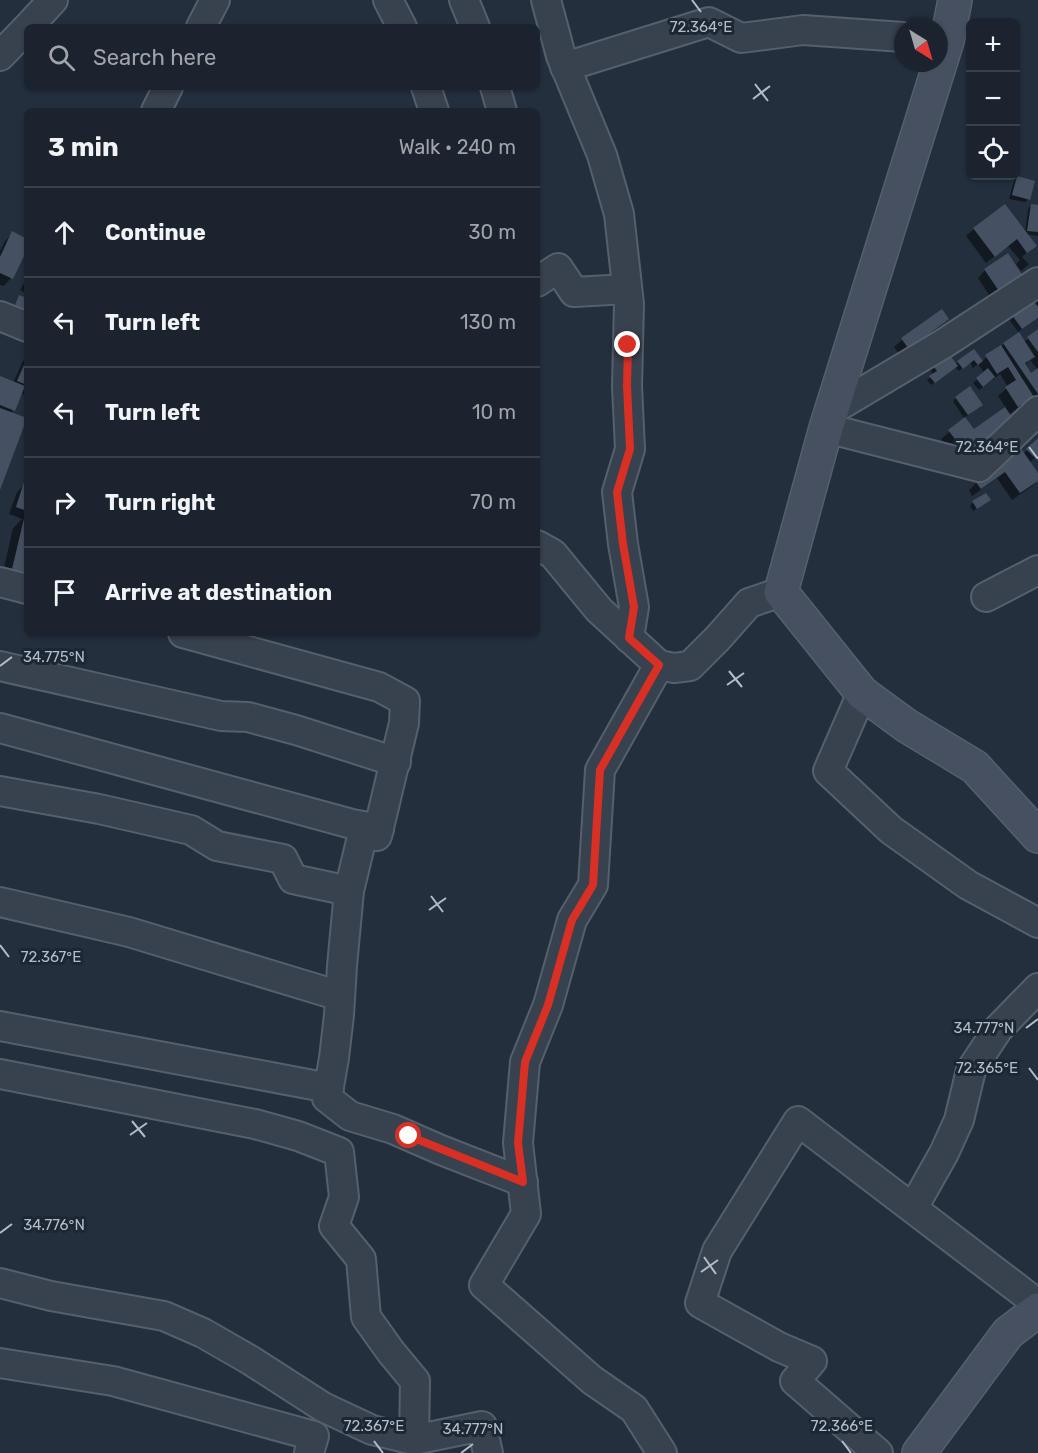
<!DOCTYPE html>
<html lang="en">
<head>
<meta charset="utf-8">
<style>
  body { margin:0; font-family:Rubik,sans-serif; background:#282f3a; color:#f1f3f6 }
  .controls { position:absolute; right:18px; top:18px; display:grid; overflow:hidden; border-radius:9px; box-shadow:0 2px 4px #0004 }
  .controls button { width:54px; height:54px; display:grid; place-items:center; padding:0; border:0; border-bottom:2px solid #39404a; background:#1b232e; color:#f1f3f6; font:30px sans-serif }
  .compass { position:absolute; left:894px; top:18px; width:54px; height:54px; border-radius:50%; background:#1b232e; box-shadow:0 2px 4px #0004; rotate:143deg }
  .stop { position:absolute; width:18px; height:18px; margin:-14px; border:4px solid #d93025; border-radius:50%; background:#fff }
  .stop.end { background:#d93025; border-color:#fff; box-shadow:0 2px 6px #0008 }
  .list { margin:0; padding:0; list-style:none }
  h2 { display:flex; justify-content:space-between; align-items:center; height:78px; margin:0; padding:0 24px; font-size:26px }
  h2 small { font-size:20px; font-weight:400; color:#a0a4aa }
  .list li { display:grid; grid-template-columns:39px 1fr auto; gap:18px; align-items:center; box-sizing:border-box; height:90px; padding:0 24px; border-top:2px solid #39404a }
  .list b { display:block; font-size:22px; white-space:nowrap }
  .list em { font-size:20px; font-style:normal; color:#a0a4aa }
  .icon { flex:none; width:33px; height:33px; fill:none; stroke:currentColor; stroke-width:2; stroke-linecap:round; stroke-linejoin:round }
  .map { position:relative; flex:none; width:1038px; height:1453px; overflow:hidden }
  .search { position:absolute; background:#1b232e; box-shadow:0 2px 4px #0004; left:24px; top:24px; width:516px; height:66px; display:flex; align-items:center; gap:15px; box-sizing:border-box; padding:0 21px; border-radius:9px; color:#a0a4aa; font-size:22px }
  .panel { position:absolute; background:#1b232e; box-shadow:0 2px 4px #0004; left:24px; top:108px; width:516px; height:528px; border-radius:9px }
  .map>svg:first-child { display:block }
</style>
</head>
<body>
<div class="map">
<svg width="1038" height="1453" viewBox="0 0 1038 1453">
  <rect width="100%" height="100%" fill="#242f3e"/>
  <!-- shadow -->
  <g fill="#0007" fill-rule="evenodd">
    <polygon points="1017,178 1029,199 1025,202 1009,199 1014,181"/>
    <polygon points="1031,205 1038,206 1038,236 1026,234 1035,245 1022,257 1029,264 1021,271 1016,264 1020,260 1008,246 986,263 966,236 974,229 1025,232 1028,209"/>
    <polygon points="13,233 27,240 27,247 11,278 4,286 0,285 0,251 5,241"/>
    <polygon points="985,270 1023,279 997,307 978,278"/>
    <polygon points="27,278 27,294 20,290"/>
    <polygon points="1038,299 1038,318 1018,332 1004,312 1034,303"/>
    <polygon points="942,311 947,319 939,327 924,338 907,365 894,347 902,340"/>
    <path d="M 1038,331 L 1038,394 L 1008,415 L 965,471 L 941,439 L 965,419 L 974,431 L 1006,408 L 998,396 L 1008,387 L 1000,374 L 979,390 L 973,383 L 984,373 L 978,364 L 973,368 L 970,362 L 959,371 L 955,367 L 931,385 L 927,380 L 934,375 L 925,363 L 948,354 L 955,365 L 973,351 L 982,361 L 1004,344 L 1024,342 ZM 1030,360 L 1038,370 L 1031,375 L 1026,364 Z"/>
    <polygon points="27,356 27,396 20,393 13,410 10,414 0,486 0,378 13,383 23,361"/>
    <polygon points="956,398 981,405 964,418 953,401"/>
    <polygon points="1038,440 1038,455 1029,463 1038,475 1038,480 1032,486 1012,500 997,478 972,496 969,490 976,483 1023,454"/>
    <polygon points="25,484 27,485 27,587 1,581 13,528 22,519 9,514 17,492"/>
    <polygon points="973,502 986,503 973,511 970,506"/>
  </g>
  <!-- building -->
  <g fill="#455162">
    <polygon points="1017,176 1035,181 1030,200 1012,195"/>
    <polygon points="1005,204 1037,246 1027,253 1017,239 995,257 973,228"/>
    <polygon points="1031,204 1038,205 1038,232 1027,231"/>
    <polygon points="12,231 27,239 27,250 13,279 0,273 0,257"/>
    <polygon points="1008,253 1023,276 1036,268 1038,272 1005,300 984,269"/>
    <polygon points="1028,293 1038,307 1038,318 1022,329 1007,308"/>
    <polygon points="19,295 27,298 27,319 12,313"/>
    <polygon points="942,309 949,319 925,337 932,346 915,358 901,338"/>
    <polygon points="1038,329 1038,352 1027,337"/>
    <polygon points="1019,332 1035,357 1025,363 1031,373 1038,368 1038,394 1003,343"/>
    <polygon points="1001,345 1034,397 1018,407 1005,387 1016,380 1008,367 997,374 985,355"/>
    <polygon points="974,349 983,361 978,365 974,360 963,369 957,361"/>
    <polygon points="949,354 958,366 935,383 929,376 937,371 927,358"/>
    <polygon points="27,358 27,385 17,381"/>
    <polygon points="988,368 995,377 983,387 976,378"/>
    <polygon points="0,376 25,386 15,411 0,405"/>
    <polygon points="970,386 983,405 968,415 955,397"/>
    <polygon points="1005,407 1016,423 974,464 948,430 965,417 974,429"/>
    <polygon points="0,408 27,418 0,490"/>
    <polygon points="1038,438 1038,457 1036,459 1026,449"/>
    <polygon points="1018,444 1038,473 1038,481 1020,493 1005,472 981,489 975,481 1006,460"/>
    <polygon points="24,482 27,483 27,511 16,507"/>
    <polygon points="986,493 991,500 977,509 972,501"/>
    <polygon points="25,514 27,515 27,573 12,569"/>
  </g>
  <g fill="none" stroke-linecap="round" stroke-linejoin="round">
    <defs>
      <g id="street">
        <polyline points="388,0 402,27"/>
        <polyline points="464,0 475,27"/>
        <polyline points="546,0 561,56 602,155 619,214 629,304 627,386 630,449 617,492 623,544 634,607 629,638"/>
        <polyline points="28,27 53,0"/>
        <polyline points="201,27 215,0"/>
        <polyline points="0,56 27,28"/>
        <polyline points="565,67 709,22 741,38 803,30 903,37"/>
        <polyline points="426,87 434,111"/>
        <polyline points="495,87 502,111"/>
        <polyline points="156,111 168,87"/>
        <polyline points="537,282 558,268 574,292 627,289"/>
        <polyline points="0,316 27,327"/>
        <polyline points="832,410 943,344 1038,282"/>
        <polyline points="826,428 979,467 1038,411"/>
        <polyline points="537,545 553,554 599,610 659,665 674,668 690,666 718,638 749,603 781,592"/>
        <polyline points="0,582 27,589"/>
        <polyline points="986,597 1038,570"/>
        <polyline points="183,633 379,687 405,701 404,723 377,836 362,837 349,891 342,966 339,1015 334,1058 327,1098 350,1116 393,1129 441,1150 523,1182"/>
        <polyline points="659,665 600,770 593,885 572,920 548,1005 525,1062 518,1143 526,1214 484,1285 592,1380 634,1409 662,1453"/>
        <polyline points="0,666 221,716 248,717 296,730 396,762"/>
        <polyline points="862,693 828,771 891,830 968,885 1038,923"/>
        <polyline points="0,728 352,824 379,829"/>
        <polyline points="0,791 99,809 191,830 217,846 283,859 293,879 349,891"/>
        <polyline points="0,902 129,932 340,996"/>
        <polyline points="0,1026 329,1088"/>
        <polyline points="0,1074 255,1124 298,1136 339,1152 344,1197 334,1226 361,1259 366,1317 391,1352 415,1381 414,1440"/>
        <polyline points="913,1208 944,1153 959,1120 971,1070 998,1029 1038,988"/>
        <polyline points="0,1283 51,1296 164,1316 203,1333 250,1360 323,1407 372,1430 414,1440 482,1426 488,1453"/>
        <polyline points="0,1363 113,1381 314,1436 309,1453"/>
        <polyline points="878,1453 795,1381 812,1361 779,1347 700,1303 717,1251 798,1121 1038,1304"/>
      </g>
      <g id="secondary">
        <polyline points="955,0 947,41 826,428 781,592 862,693 907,726 975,767 1038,836"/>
        <polyline points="919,1453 1008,1333 1038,1310"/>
      </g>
    </defs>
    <!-- street casing -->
    <use href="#street" stroke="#565f6c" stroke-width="32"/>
    <!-- secondary casing -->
    <use href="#secondary" stroke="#565f6c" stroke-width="36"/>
    <!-- street -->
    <use href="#street" stroke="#38414e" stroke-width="28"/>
    <!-- secondary -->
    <use href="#secondary" stroke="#465061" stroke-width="33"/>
  </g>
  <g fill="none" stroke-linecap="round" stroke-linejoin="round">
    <!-- route -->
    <polyline stroke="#d93025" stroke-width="8" points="409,1136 523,1182 518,1143 525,1062 548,1005 572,920 593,885 600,770 659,665 629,638 634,607 623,544 617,492 630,449 627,386 628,345"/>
  </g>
  <!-- ticks -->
  <path fill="none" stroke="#b4bcc9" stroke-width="2" d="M 692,0 L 701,12M 755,84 L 768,101M 753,99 L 770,86M 1029,447 L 1038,459M 0,666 L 12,657M 729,671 L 742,687M 727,685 L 744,673M 431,896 L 443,912M 429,910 L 446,898M 0,945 L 9,957M 1026,1028 L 1038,1019M 1029,1068 L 1038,1080M 132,1121 L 145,1137M 130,1135 L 147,1123M 0,1233 L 12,1224M 704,1257 L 716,1274M 701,1272 L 718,1260M 374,1441 L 383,1453M 842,1441 L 851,1453M 461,1453 L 473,1444"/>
  <g font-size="15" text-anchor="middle" fill="#b4bcc9" stroke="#1d2633" stroke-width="6" stroke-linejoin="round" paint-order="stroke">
    <text x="701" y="32">72.364°E</text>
    <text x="987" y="452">72.364°E</text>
    <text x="54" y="662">34.775°N</text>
    <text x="51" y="962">72.367°E</text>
    <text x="984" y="1033">34.777°N</text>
    <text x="987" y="1073">72.365°E</text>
    <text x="54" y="1230">34.776°N</text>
    <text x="374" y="1431">72.367°E</text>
    <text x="842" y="1431">72.366°E</text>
    <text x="473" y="1434">34.777°N</text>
  </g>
</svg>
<div class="controls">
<button>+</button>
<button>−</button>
<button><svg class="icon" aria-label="locate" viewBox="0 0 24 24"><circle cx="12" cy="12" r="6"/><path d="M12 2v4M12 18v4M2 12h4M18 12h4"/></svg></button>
</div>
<svg class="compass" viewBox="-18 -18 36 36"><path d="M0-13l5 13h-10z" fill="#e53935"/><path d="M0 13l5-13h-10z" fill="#a0a4aa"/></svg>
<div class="stop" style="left:409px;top:1136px"></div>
<div class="stop end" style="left:628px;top:345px"></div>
<div class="search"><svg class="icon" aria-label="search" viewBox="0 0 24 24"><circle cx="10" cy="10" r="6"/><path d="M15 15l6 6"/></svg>Search here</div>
<section class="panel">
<h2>3 min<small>Walk · 240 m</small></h2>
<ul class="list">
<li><svg class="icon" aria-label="ahead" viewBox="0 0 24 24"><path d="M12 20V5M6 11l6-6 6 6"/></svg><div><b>Continue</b></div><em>30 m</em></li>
<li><svg class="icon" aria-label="left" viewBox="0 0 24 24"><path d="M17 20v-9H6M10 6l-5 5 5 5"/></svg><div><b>Turn left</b></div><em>130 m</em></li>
<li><svg class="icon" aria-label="left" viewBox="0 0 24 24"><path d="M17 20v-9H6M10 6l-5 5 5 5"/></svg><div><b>Turn left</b></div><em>10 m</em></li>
<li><svg class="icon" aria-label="right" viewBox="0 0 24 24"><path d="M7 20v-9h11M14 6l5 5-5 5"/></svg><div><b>Turn right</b></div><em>70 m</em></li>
<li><svg class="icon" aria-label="arrive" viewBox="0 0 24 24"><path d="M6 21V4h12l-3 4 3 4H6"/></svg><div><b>Arrive at destination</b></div></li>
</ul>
</section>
</div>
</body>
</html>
